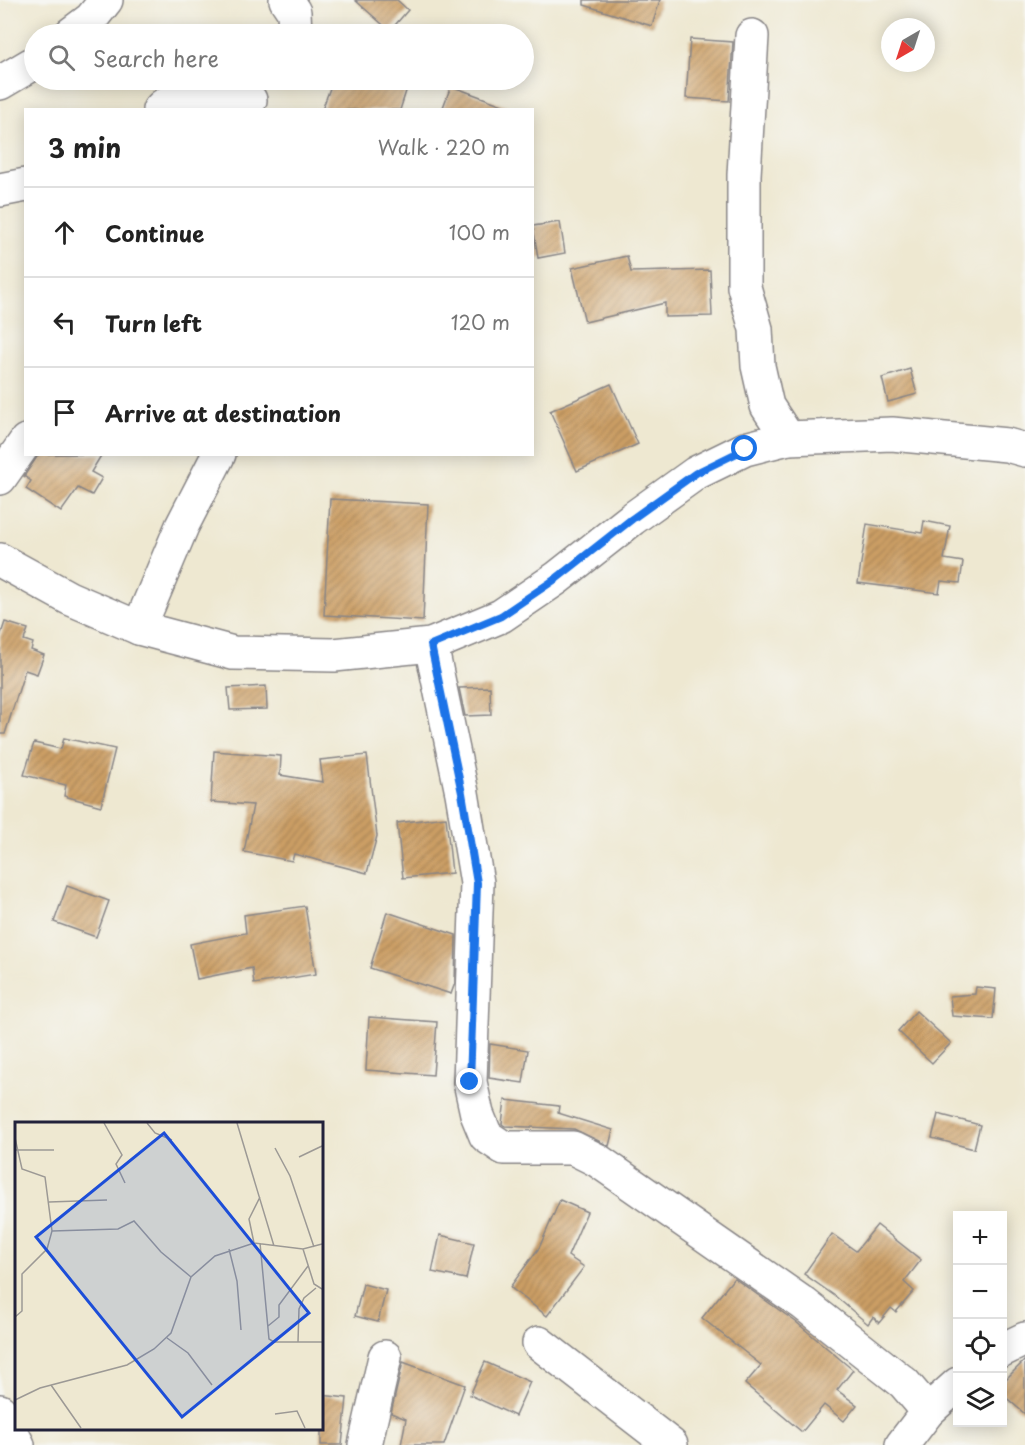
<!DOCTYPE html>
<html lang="en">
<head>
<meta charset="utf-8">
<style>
  body { margin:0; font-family:"Playpen Sans",sans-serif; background:#f2f2f2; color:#222 }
  .controls { position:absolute; right:18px; bottom:18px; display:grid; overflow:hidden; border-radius:0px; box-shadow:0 3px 15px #0003 }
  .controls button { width:54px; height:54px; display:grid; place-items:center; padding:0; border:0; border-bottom:2px solid #e0e0e0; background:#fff; color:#222; font:30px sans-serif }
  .compass { position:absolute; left:881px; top:18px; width:54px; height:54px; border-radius:50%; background:#fff; box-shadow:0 3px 15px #0003; rotate:219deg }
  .stop { position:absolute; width:18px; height:18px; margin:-14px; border:4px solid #1a73e8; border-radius:50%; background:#fff }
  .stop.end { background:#1a73e8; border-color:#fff; box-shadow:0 2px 6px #0008 }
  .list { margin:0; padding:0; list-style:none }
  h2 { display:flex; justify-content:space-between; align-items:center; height:78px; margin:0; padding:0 24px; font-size:26px }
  h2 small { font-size:20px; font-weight:400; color:#767676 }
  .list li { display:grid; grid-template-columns:39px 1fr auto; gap:18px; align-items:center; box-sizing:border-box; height:90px; padding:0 24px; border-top:2px solid #e0e0e0 }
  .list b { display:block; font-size:22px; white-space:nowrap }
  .list em { font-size:20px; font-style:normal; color:#767676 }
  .icon { flex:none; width:33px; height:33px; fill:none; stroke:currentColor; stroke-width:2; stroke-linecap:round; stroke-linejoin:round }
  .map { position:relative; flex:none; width:1025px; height:1445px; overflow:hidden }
  .search { position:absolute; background:#fff; box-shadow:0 3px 15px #0003; left:24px; top:24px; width:510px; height:66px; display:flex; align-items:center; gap:15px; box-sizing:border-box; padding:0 21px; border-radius:33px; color:#767676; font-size:22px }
  .panel { position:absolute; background:#fff; box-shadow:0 3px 15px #0003; left:24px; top:108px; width:510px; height:348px; border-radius:0px }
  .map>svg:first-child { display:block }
</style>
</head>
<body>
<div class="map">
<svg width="1025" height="1445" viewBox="0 0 1025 1445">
  <defs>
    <pattern id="building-hatch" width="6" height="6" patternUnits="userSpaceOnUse" patternTransform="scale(1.5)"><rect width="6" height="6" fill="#cc9f65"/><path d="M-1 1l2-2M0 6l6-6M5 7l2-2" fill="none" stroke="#a58154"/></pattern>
  </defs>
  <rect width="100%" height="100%" fill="#f6f6f2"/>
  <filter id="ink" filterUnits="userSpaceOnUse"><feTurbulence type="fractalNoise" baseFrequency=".0167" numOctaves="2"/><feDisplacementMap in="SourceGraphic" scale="12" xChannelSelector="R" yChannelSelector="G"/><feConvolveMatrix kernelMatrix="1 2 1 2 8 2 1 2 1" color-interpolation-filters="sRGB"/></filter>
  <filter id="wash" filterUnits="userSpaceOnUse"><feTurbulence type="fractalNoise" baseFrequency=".008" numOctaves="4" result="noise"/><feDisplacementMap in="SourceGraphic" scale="24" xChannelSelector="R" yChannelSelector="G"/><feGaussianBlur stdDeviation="1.35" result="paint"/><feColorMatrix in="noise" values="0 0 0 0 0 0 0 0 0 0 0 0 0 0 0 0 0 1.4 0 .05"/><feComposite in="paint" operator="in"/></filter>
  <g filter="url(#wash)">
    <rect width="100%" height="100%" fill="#eee8d1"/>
    <g id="blocks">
      <!-- building -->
      <g fill="url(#building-hatch)">
        <polygon points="355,0 397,0 408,10 390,31"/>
        <polygon points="584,0 660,0 652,26 584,5"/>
        <polygon points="690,39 733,42 729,101 686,98"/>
        <polygon points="333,80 392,80 408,85 400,110 322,110"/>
        <polygon points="451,86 508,107 508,110 442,110"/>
        <polygon points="560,222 565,253 538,258 533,226"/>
        <polygon points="627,256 631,272 710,270 712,316 665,317 665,303 585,322 572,268"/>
        <polygon points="910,369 917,394 888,402 882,378"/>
        <polygon points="611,384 638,444 577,471 550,411"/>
        <polygon points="39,454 102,454 91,472 102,478 92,495 78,488 61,512 26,489 31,481 24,476"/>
        <polygon points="330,499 428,504 423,621 324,615"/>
        <polygon points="924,521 950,526 944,559 963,562 960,583 941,581 939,593 858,583 867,524 922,533"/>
        <polygon points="5,622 28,629 24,640 33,643 31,650 44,655 37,674 25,670 5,734 0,734 0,637"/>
        <polygon points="266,686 267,709 230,710 228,688"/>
        <polygon points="490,687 491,715 465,716 459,688"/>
        <polygon points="64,738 115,749 101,806 64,796 66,785 24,775 34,743 61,749"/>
        <polygon points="214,751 281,756 280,775 323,782 320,760 367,755 377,836 367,873 294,854 292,861 244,852 253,805 211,802"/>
        <polygon points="446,817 452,873 403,878 397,823"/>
        <polygon points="67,886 109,901 96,937 54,922"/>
        <polygon points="305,906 316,974 254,984 252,968 197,979 190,944 246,933 244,915"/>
        <polygon points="387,912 456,935 455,983 451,994 370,968"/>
        <polygon points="976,987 996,989 993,1019 952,1016 950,996 975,994"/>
        <polygon points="916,1011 951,1043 932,1063 898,1031"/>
        <polygon points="369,1017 437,1022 433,1075 366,1070"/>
        <polygon points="490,1044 528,1050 523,1083 489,1078"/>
        <polygon points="505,1100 559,1106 558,1113 613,1130 609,1146 574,1129 505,1126 502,1124"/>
        <polygon points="938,1114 980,1125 974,1149 932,1138"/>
        <polygon points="560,1200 587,1212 568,1256 584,1267 547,1316 510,1287 539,1248"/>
        <polygon points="877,1225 921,1260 904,1282 914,1291 896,1312 891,1308 879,1323 873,1317 868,1324 835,1296 804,1274 832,1234 856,1251"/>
        <polygon points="440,1235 474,1243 466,1279 432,1272"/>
        <polygon points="734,1278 796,1322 853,1370 837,1390 857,1405 844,1421 824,1405 802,1432 745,1384 761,1365 702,1318"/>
        <polygon points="363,1284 386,1290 378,1322 355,1316"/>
        <polygon points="1025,1360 1025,1414 1002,1394 1002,1383"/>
        <polygon points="403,1362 465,1385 444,1445 401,1445 406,1419 391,1413"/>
        <polygon points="485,1362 530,1382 515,1416 470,1395"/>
        <polygon points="321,1395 347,1398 342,1445 321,1445"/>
      </g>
    </g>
  </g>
  <g filter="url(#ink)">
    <use href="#blocks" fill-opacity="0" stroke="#888586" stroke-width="1.5"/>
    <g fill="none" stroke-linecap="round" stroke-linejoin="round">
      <defs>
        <g id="minor">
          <polyline points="286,0 294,12 295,34"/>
          <polyline points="71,34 91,19 106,0"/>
          <polyline points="752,36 744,175 744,287 756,329 758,366 767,406 788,438"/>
          <polyline points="0,83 34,63"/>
          <path d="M 159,110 C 178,87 224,99 250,100"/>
          <polyline points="0,190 26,185"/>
          <polyline points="0,478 26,441"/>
          <polyline points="0,560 69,598 139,628 233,653 334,655 431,645 501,616 557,578 632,519 696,473 745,449 788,438 892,434 1007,445 1025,450"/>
          <polyline points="139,628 182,526 219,454"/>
          <polyline points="431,645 462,793 477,883 470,1082 477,1114 486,1136 504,1148 573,1148 597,1160 804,1304 904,1383 928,1411"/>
          <polyline points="539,1343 671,1445"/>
          <polyline points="1002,1350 1025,1339"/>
          <polyline points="0,1411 18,1445"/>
          <polyline points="365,1445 385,1357"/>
          <polyline points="902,1445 928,1411 958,1384"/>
        </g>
      </defs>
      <!-- minor casing -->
      <use href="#minor" stroke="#888586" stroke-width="36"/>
      <!-- minor -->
      <use href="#minor" stroke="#fff" stroke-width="33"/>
    </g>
  </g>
  <g fill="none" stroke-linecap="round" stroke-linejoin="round" filter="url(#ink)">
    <!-- route -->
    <polyline stroke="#1a73e8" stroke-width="8" points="470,1082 477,883 462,793 431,645 501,616 557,578 632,519 696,473 745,449"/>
  </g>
  <!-- overview -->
  <g transform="translate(15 1122)">
    <rect width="308" height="308" fill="#eee8d1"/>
    <path fill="none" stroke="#9c9995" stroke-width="1.5" d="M 89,1 L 107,33 L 101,42 L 110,61M 132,1 L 140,11 L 157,18M 222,1 L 259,124M 0,16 L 7,47 L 30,55 L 37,109 L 32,127 L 7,152 L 7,189 L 0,195M 260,26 L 275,54 L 299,125M 0,28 L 39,28M 284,35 L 307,24M 34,80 L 92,78M 37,109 L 103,107 L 119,99 L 146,130 L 176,155M 239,121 L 234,97 L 245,75M 245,121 L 254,217 L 259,220 L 307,220M 214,127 L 222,159 L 226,208M 288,127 L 299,162 L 307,167M 253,204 L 264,195 L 264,183 L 293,144M 152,216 L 173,231 L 197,263M 283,220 L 284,187 L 289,176 L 301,166M 36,263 L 66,306M 0,278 L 25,266 L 112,243 L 139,227 L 156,211 L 176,155 L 200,134 L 239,121 L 288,127 L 307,122M 260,292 L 282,289 L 290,306"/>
    <path fill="#1d4ed8" fill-opacity="0.15" stroke="#1d4ed8" stroke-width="3" d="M 149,11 L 294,191 L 167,295 L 21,115 Z"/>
    <rect width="308" height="308" fill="none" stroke="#22223b" stroke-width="3"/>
  </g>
</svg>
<div class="controls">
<button>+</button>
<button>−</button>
<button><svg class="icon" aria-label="locate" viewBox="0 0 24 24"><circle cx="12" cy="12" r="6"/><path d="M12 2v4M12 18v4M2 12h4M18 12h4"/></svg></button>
<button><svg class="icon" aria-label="layers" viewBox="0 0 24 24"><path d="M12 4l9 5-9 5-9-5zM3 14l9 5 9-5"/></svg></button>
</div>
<svg class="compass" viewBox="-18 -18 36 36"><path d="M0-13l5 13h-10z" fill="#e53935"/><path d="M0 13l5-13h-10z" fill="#767676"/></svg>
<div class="stop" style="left:745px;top:449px"></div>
<div class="stop end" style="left:470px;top:1082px"></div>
<div class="search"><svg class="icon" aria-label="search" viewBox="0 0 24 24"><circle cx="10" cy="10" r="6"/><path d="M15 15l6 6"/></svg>Search here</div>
<section class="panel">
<h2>3 min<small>Walk · 220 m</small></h2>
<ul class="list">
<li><svg class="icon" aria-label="ahead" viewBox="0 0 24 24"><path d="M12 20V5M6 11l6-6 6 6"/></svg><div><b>Continue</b></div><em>100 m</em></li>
<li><svg class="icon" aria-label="left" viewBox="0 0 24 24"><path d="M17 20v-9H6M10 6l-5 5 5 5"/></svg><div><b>Turn left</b></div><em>120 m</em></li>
<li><svg class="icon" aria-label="arrive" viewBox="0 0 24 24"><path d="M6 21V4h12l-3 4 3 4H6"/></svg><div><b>Arrive at destination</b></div></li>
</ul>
</section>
</div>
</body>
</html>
